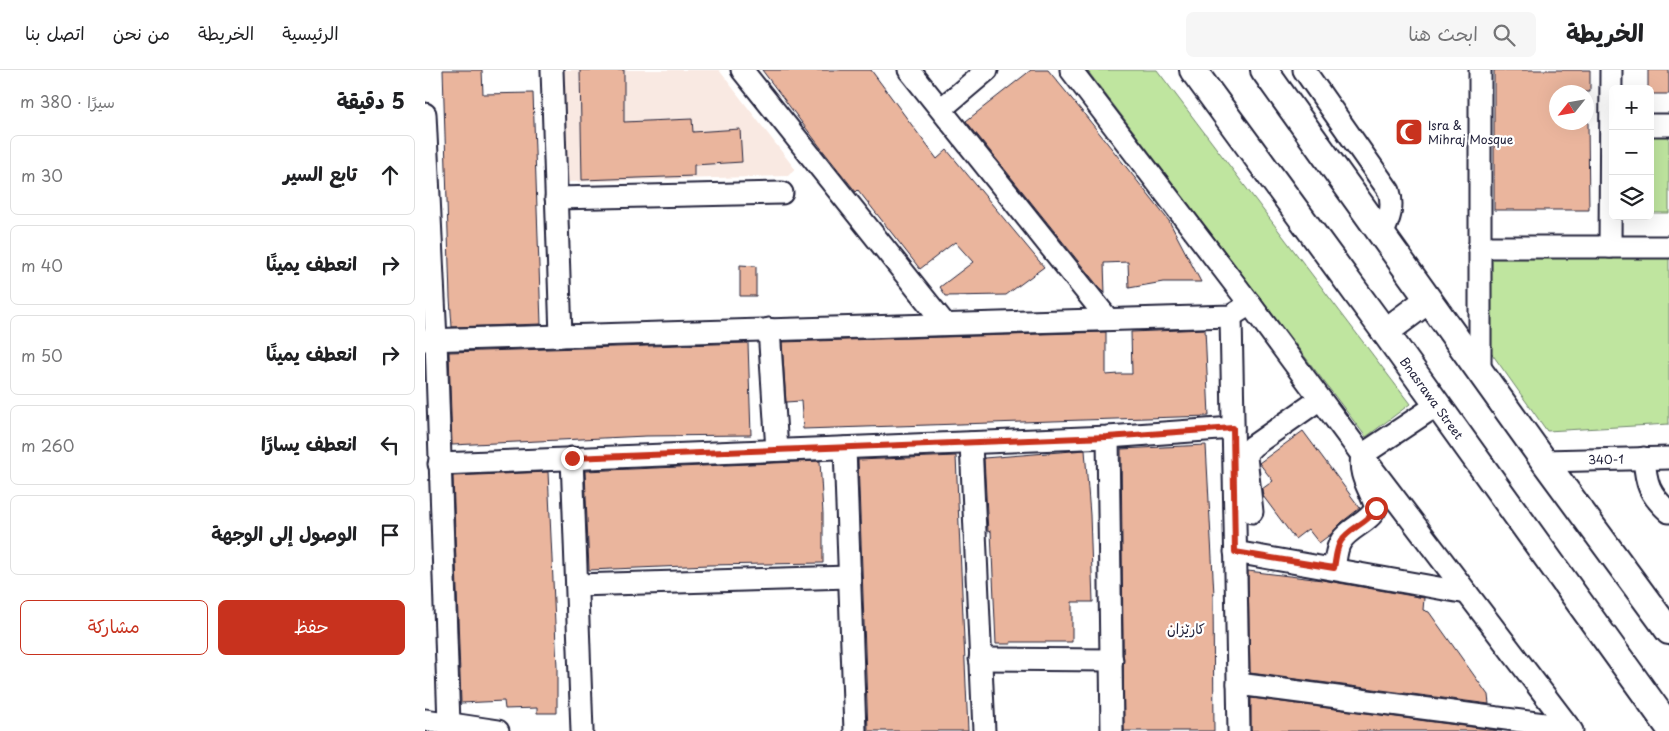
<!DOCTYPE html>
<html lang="ar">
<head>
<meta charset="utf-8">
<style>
  body { margin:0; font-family:"Playpen Sans","Playpen Sans Arabic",sans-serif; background:#f6f6f6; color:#202124; direction:rtl }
  .controls { position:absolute; right:15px; top:15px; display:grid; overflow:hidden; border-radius:8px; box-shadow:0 5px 20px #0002 }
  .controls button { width:45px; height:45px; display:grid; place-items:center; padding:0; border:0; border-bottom:1px solid #e0e0e0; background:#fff; color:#202124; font:25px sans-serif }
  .compass { position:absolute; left:1124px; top:15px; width:45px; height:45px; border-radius:50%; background:#fff; box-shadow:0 5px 20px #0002; rotate:239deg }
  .stop { position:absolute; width:15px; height:15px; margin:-11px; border:4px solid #c8321e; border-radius:50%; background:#fff }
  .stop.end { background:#c8321e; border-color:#fff; box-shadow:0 1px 5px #0008 }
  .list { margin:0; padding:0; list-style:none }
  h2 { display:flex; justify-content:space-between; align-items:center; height:65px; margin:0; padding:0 20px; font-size:21px }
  h2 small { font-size:16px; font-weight:400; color:#757577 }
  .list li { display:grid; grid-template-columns:32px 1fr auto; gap:15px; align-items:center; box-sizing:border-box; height:80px; margin:0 10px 10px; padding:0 10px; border:1px solid #e0e0e0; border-radius:8px }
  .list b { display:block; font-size:19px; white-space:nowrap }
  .list em { font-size:16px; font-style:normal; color:#757577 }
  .actions { display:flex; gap:10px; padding:15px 20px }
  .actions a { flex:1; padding:11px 0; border:1px solid #c8321e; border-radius:8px; text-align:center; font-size:18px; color:#c8321e }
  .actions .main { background:#c8321e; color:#fff }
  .icon { flex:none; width:28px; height:28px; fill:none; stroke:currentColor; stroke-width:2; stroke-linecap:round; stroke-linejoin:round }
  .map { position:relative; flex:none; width:1244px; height:661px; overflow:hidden; direction:ltr }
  header { display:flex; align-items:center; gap:30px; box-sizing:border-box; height:70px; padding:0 25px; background:#fff; border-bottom:1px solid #e0e0e0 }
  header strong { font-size:24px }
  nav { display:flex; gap:28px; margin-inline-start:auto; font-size:18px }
  .search { width:350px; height:45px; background:#f6f6f6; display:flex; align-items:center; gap:12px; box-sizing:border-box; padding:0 18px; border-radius:8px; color:#757577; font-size:19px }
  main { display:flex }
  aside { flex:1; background:#fff }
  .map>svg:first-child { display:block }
</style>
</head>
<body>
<header>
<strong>الخريطة</strong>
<div class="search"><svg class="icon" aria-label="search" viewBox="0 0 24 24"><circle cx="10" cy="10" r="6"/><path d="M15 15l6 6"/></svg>ابحث هنا</div>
<nav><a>الرئيسية</a><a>الخريطة</a><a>من نحن</a><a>اتصل بنا</a></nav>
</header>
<main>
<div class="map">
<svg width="1244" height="661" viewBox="0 0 1244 661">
  <rect width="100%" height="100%" fill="#fff"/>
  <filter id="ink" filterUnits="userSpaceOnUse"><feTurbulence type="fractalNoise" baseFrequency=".02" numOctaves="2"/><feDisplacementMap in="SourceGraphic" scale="10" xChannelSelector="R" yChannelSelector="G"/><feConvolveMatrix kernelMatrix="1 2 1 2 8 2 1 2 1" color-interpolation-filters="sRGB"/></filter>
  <g filter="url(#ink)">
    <!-- built -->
    <polygon fill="#f9e9e2" points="139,0 294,0 370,99 363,106 143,112"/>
    <!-- green -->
    <g fill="#bfe59f" stroke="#70846d">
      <polygon points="662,0 732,0 985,334 941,367"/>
      <polygon points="1225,46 1244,47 1244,143 1225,143"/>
      <polygon points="1060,173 1244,173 1244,354 1122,361 1060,274"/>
    </g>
    <!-- building -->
    <g fill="#eab59d" stroke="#22223b">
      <polygon points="18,0 57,0 58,24 108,23 116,254 27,257 25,228"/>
      <polygon points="155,0 199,0 199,52 267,49 268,62 315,59 317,92 269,95 269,106 157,110"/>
      <polygon points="337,0 446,0 512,89 522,80 619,197 581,225 521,226 515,217 548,192 530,172 495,199 433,120 431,122 399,82"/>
      <polygon points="606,0 623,0 656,40 744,151 776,212 738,212 704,218 703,192 679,193 680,224 677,221 541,51"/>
      <polygon points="1069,0 1165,0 1165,22 1132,22 1132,52 1163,52 1164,140 1069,140"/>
      <polygon points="1223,0 1244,0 1244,24 1225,24 1225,19 1223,19"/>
      <polygon points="315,195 331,196 331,226 315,226"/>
      <polygon points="780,259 784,346 378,359 376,331 361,332 357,272 681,262 681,305 694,304 707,304 706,262"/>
      <polygon points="323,273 326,365 221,366 27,375 24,282"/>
      <polygon points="878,361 935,438 917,452 906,464 894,473 883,459 870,469 838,426 837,419 848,411 834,393"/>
      <polygon points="781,375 789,525 788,525 789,661 699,661 696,379"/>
      <polygon points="660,380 665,445 668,532 647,532 647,572 585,572 586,574 571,574 566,461 563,462 559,388"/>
      <polygon points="531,386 543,661 443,661 433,390"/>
      <polygon points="395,391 398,444 398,493 284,495 164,500 160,401"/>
      <polygon points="123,402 132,597 132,643 112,643 112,638 80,639 79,631 36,633 28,406"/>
      <polygon points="823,501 897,510 999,528 998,540 1004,542 1063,625 1064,634 825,603"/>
      <polygon points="826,628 1077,661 826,661"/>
    </g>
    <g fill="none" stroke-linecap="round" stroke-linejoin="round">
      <defs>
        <g id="minor">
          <polyline points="127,0 136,266"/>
          <polyline points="317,0 520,254"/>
          <polyline points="484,0 683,249"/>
          <polyline points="646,0 825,234 937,385 1147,661"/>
          <path d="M 879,0 L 964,121 C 969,137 964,150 957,165"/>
          <polyline points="516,39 562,0"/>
          <polyline points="0,44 11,270 24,654"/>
          <polyline points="1225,55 1244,55"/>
          <polyline points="131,128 357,123"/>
          <polyline points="1054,177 1244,177"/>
          <polyline points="1185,177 1186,0"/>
          <polyline points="806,246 814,661"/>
          <polyline points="344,259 352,380"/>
          <polyline points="0,270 806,246 825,234"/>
          <polyline points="1055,300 1055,0"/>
          <polyline points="683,367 687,661"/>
          <polyline points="546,373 559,661"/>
          <polyline points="420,378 430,661"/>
          <polyline points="147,388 157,661"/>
          <path d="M 1219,388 C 1221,414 1224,424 1244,442"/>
          <polyline points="1119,391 1244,388"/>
          <polyline points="14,394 683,367 808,358"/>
          <polyline points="827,442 821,387 823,381 828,376 895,329"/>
          <polyline points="810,482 1042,523"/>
          <path d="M 909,498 C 911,489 911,478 916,471 C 925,457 944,453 951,438 C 945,418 933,406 937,385 L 1012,335"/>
          <polyline points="152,515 424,507"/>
          <polyline points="555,589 687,590"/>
          <polyline points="813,614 1143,657"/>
          <polyline points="0,650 73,661"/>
        </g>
        <g id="major">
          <polyline points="768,0 960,262 1244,657"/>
          <polyline points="839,0 1119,391 1244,561"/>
          <polyline points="960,262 1003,230"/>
        </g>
      </defs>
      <!-- minor casing -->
      <use href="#minor" stroke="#22223b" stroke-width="25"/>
      <!-- major casing -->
      <use href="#major" stroke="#22223b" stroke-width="30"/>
      <!-- minor -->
      <use href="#minor" stroke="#fff" stroke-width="21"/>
      <!-- major -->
      <use href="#major" stroke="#fff" stroke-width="26"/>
    </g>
  </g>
  <g fill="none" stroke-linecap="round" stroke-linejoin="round" filter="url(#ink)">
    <!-- route -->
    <path stroke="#c8321e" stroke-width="6" d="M 147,388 L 682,367 L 808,358 L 810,482 L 909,498 C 911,489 911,478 916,471 C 925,457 944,453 951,438"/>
  </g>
  <!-- icons -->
  <defs>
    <symbol id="mosque-square" viewBox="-11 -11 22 22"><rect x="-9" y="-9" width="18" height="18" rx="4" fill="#c8321e" stroke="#fff"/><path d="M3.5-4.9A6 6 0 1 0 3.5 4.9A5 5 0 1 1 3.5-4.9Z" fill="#fff"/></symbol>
  </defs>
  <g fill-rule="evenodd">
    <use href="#mosque-square" x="968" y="46" width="32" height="32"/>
  </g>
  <g text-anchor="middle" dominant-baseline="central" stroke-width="4.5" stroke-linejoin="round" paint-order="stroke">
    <!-- poi labels -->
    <g font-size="12" fill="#22223b" stroke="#fff" text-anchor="start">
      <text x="1003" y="55">Isra &amp;<tspan x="1003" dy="14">Mihraj Mosque</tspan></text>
    </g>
    <!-- street labels -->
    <g font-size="12" fill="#22223b" stroke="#fff">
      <text transform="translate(1007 328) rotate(54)">Bnasrawa Street</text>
      <text transform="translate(1181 389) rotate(-1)">340-1</text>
    </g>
    <!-- neighbourhood labels -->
    <g font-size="14" fill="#22223b" stroke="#fff">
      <text x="761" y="558">کارێزان</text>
    </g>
  </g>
</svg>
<div class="controls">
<button>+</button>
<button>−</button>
<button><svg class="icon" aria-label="layers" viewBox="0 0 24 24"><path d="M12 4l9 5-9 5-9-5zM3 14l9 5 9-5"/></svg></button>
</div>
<svg class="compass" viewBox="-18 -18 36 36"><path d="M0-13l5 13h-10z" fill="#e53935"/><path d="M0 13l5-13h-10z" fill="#757577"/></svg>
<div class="stop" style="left:951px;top:438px"></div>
<div class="stop end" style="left:147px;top:388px"></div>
</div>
<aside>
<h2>5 دقيقة<small>سيرًا · 380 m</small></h2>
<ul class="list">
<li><svg class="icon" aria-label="ahead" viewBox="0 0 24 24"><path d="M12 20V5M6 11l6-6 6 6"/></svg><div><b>تابع السير</b></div><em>30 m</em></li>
<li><svg class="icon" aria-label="right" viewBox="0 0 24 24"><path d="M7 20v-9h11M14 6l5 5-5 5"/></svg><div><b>انعطف يمينًا</b></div><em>40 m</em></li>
<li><svg class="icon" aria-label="right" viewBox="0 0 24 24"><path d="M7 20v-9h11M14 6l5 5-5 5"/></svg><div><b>انعطف يمينًا</b></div><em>50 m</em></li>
<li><svg class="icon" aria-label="left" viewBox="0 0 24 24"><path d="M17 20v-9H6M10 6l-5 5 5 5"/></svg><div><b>انعطف يسارًا</b></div><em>260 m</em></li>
<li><svg class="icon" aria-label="arrive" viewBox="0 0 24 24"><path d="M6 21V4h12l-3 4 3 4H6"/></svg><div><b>الوصول إلى الوجهة</b></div></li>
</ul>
<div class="actions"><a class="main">حفظ</a><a>مشاركة</a></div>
</aside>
</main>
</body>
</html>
